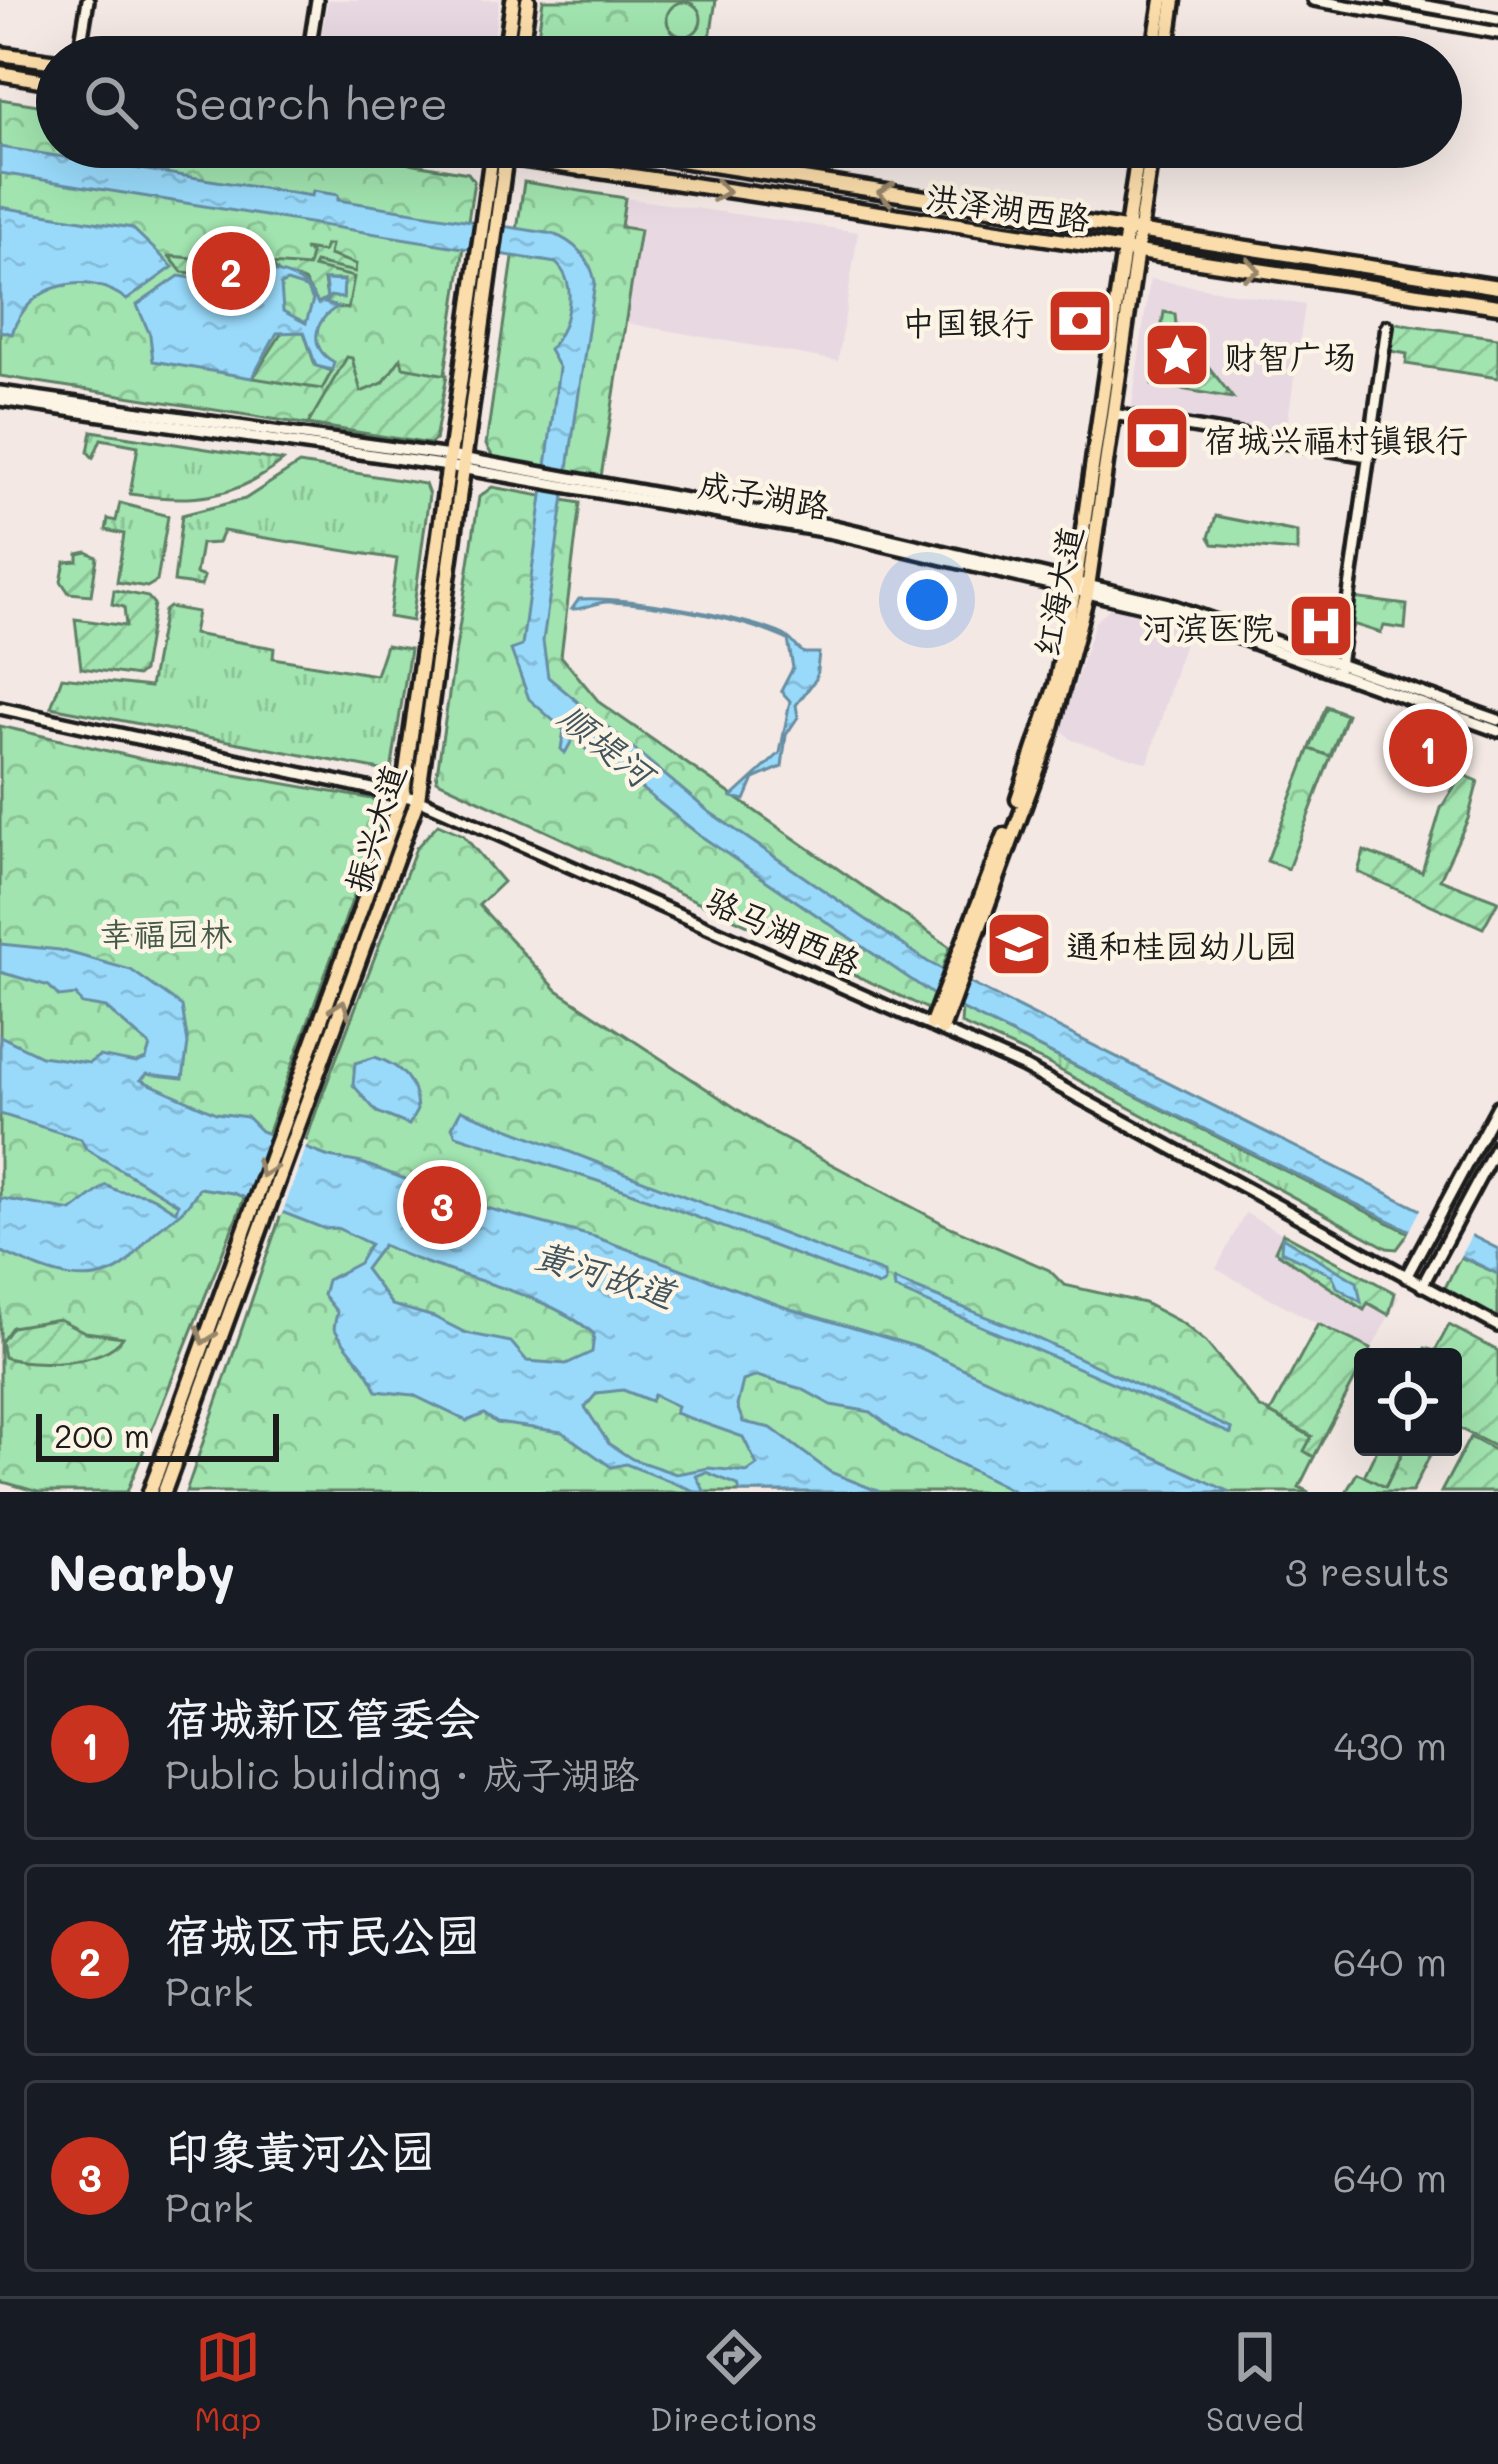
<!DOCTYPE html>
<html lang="en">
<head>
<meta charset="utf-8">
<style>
  body { margin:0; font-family:Mali,"LXGW WenKai TC",sans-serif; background:#20242c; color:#f1f3f6 }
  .controls { position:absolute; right:36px; bottom:36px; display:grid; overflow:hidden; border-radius:12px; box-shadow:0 12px 48px #0002 }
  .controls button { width:108px; height:108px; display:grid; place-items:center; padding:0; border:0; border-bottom:3px solid #363941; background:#171b24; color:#f1f3f6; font:60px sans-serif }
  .scale { position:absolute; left:36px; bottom:30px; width:243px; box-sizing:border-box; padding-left:12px; border:6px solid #1c1c1c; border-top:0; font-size:33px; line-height:42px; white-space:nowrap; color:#1c1c1c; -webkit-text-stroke:9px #fcf5e5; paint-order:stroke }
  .you { position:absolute; left:927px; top:600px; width:42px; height:42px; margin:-30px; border:9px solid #fff; border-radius:50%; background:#1a73e8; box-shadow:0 0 0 18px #1a73e833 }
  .badge { display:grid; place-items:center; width:78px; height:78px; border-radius:50%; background:#c8321e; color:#fff; font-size:39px; font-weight:700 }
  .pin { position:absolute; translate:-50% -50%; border:6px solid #fff; box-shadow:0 3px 12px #0006 }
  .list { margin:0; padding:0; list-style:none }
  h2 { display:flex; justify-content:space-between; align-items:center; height:156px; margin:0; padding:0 48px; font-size:51px }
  h2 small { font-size:39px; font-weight:400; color:#9ea1a6 }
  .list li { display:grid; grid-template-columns:78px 1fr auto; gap:36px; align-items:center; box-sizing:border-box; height:192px; margin:0 24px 24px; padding:0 24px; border:3px solid #363941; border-radius:12px }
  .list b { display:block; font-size:45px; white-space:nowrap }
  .list p { margin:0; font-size:39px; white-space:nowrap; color:#9ea1a6 }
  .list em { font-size:39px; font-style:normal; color:#9ea1a6 }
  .icon { flex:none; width:66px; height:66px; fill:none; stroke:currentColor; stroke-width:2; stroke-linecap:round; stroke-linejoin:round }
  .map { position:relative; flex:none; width:1498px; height:1492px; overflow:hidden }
  .search { position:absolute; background:#171b24; box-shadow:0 12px 48px #0002; left:36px; right:36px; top:36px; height:132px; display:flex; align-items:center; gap:30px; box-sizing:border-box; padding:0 42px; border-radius:66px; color:#9ea1a6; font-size:45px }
  .sheet { height:804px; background:#171b24 }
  nav { display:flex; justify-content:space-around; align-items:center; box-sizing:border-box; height:168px; border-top:3px solid #363941; background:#171b24; font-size:33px; color:#9ea1a6 }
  nav a { display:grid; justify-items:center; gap:6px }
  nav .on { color:#c8321e }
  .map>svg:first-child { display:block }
</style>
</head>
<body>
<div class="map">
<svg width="1498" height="1492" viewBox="0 0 1498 1492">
  <defs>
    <pattern id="grass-tufts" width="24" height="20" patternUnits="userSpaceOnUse" patternTransform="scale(3)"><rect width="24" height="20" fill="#a1e4af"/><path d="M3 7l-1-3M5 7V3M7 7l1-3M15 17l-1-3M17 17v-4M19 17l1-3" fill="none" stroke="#8ac396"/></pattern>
    <pattern id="forest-crowns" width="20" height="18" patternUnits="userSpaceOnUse" patternTransform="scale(3)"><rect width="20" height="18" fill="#a1e4af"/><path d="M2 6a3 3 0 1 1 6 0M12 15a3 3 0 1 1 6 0" fill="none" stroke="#8ac396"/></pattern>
    <pattern id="garden-furrows" width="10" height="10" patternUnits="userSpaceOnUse" patternTransform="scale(3)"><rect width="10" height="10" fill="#a1e4af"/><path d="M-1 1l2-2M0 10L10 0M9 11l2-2" fill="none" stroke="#8ac396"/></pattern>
    <pattern id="water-ripples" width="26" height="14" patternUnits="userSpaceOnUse" patternTransform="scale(3)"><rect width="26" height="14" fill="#99dafb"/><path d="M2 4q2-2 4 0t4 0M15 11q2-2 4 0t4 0" fill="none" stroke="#83bad7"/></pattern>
  </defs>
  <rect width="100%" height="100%" fill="#f3e8e4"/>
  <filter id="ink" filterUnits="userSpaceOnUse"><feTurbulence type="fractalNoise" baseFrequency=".00833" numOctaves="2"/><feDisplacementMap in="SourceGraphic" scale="24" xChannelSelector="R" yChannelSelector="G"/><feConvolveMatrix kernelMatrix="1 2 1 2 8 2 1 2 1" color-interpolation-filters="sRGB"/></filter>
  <g filter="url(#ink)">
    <!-- built -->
    <g fill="#e8d8e2">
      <polygon points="328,0 499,0 491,57 318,57"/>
      <polygon points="625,198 858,232 838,361 626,323 640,231 621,227"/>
      <polygon points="1150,279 1305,305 1285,439 1131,413"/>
      <polygon points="1110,608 1189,626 1148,763 1072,740 1061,729 1095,622"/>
      <polygon points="1245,1213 1399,1297 1314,1457 1304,1451 1312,1437 1270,1413 1318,1324 1216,1269"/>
    </g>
    <!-- grass -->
    <g fill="url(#grass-tufts)" stroke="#5e8066" stroke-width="3">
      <path d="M 92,431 L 283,461 C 235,500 189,503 130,494 L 138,446 L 101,439 L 93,458 L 88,452 Z"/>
      <polygon points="299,464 425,484 429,495 412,621 389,617 397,559 223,531 218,543 201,544 196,574 204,577 201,586 174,582 182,515 245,499"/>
      <polygon points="120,503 168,516 157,581 147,587 117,582 124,534 106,530 108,519 116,521"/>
      <polygon points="1216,516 1297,532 1297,551 1213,544 1209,537"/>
      <polygon points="169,607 197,612 193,634 274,648 273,658 376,675 386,645 410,649 391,772 51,707 62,677 150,687 164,611"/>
      <polygon points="962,1009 1409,1233 1397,1249 1387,1248 1045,1062 961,1024"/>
    </g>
    <!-- forest -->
    <g fill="url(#forest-crowns)" stroke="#5e8066" stroke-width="3">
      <polygon points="543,0 716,0 707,57 535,57"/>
      <polygon points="0,99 57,108 57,147 314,147 468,173 474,181 435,440 430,444 0,376"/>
      <polygon points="524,182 625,198 621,227 640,230 601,477 493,457 486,445"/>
      <polygon points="492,487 580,503 561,656 600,703 950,947 928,1009 436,780 479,497"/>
      <polygon points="1353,598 1407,605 1405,629 1384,626 1381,633 1349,623"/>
      <polygon points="1326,706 1347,714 1288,869 1267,861"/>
      <polygon points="0,726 138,758 378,800 385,810 240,1209 127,1492 38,1492 0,1481"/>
      <polygon points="438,824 463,835 503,882 479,905 557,990 775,1134 946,1225 1049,1270 1064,1285 1144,1303 1182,1323 1206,1342 1259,1407 1312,1437 1305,1451 1314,1457 1299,1487 1309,1492 186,1492 317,1109 416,848"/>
      <polygon points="1460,1257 1498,1274 1498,1318 1445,1288"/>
      <polygon points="1405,1447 1434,1447 1412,1492 1346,1492 1357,1473 1386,1486"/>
    </g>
    <!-- garden -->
    <g fill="url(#garden-furrows)" stroke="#5e8066" stroke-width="3">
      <path d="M 326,245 L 331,245 L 329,255 L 356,264 L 355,272 L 315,263 L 313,267 L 354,277 L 348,309 L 325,305 L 330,296 L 343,298 L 344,280 L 324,280 L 327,298 L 318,303 L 304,281 L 280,275 L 275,268 C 256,263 239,269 222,262 L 204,274 L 182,272 L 169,256 L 308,267 L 311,254 L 304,249 L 323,252 Z"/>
      <polygon points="1164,312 1175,314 1176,325 1233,398 1152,384"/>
      <polygon points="1390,322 1498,338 1498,378 1406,364 1407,354 1386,350"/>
      <polygon points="283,331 304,332 315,365 332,371 322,389 253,378"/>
      <polygon points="347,357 352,358 361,392 383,383 401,358 403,367 447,375 435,440 430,444 308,424"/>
      <polygon points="87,552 97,557 91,595 69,593 61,581 65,562 78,561 78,554"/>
      <polygon points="114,590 148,597 154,604 143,671 137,676 81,668 75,619 126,626 124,607 112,604"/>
      <polygon points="1462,774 1478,781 1468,819 1440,879 1498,901 1483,928 1358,872 1364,851 1422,872 1441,808"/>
      <polygon points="1283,1233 1395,1293 1389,1315 1368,1303 1364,1310 1275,1251"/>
      <path d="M 59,1319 L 85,1332 L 123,1337 C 107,1365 30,1367 4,1357 L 1,1342 L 12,1327 Z"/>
      <polygon points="1318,1324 1371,1349 1314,1457 1304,1451 1312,1436 1270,1413"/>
      <polygon points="1449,1325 1498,1351 1498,1448 1453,1425 1453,1357 1421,1357 1425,1348 1435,1351"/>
      <polygon points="1470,1437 1498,1452 1498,1492 1441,1492"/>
    </g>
    <!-- pitch -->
    <g fill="#a1e4af" stroke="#5e8066" stroke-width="3">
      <circle cx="684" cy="19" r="17"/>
      <polygon points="1327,707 1346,715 1330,756 1310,749"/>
      <polygon points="1378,1447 1403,1451 1385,1487 1364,1476"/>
    </g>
    <!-- water -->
    <g fill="url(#water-ripples)" stroke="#678ea2" stroke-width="3" fill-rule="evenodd">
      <path d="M 0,147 L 312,196 L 313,191 L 338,195 L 338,200 L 553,234 C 575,242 591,259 595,282 L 543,641 L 548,677 L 708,811 L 928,962 L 1498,1249 L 1498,1274 L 935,996 L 698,834 L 596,752 L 588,752 L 575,735 L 565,753 L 561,749 L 564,730 L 529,699 L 511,650 L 522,646 L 559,368 L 549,350 C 567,329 580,286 556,263 L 0,173 Z"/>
      <path d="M 0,207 L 132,228 L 173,267 L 127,300 C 87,269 27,283 12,334 L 0,331 Z"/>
      <path d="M 225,265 L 231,270 C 264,269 302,268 318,304 L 327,298 L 325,280 L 344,281 L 343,298 L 330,296 L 325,303 L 338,307 C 313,319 308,349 334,362 L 332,370 L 316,366 L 304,332 L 277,333 L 252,378 L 153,361 L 150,335 L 137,305 L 179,276 L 200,279 ZM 287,282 L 306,288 L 313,300 L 306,323 L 283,311 L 281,285 Z"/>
      <path d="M 579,599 C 624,596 741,616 784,635 C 792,639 795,647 804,653 L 819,653 L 816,679 L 796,705 L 798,717 L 786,735 L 782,767 L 754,779 L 745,800 L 732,797 L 780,753 L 790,701 L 781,691 L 793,668 L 788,640 C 742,618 660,604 609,602 C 595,601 585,610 572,609 Z"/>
      <path d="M 0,944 L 60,950 L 131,970 L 182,1006 L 188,1044 L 183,1078 L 147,1074 L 141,1080 L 216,1113 L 247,1117 L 261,1131 L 329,1157 L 362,1163 L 475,1205 L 595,1237 L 787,1308 L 917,1347 L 1230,1492 L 1016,1492 L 899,1434 L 871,1412 L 831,1405 L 802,1389 L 757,1376 L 743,1381 L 737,1406 L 743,1422 L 771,1428 L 830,1472 L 880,1492 L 740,1492 L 738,1485 L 706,1472 L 696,1476 L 705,1492 L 697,1492 L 626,1464 L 611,1467 L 562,1432 L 497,1423 L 484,1414 L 467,1421 L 413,1395 L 377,1391 C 368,1367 347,1351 334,1328 L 337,1312 L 323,1295 L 327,1280 L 359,1263 L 370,1244 L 337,1228 L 325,1229 L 233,1193 L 199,1188 C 184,1215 174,1215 153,1234 C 144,1243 136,1254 127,1263 C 87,1295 39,1268 0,1251 L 0,1198 L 72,1211 L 106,1185 C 122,1196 130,1190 147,1195 C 156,1197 166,1207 176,1211 L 178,1204 L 86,1149 L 81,1139 L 0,1114 L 0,1036 L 41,1056 L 89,1063 L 99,1056 L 136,1063 L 146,1059 L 150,1046 L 106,1008 L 82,1004 L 76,995 L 59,997 L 49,986 L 0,972 ZM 383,1245 C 451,1279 541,1288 594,1334 L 592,1352 L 566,1364 L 527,1361 L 511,1342 L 466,1333 L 434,1317 L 392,1305 L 365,1269 ZM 623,1390 L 651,1401 L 654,1395 L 677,1406 L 675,1413 L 743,1437 L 757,1465 L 747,1472 L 709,1468 L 676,1474 L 632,1459 L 609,1444 L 585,1407 L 597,1393 Z"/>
      <path d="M 375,1057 C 402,1066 416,1081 417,1110 L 409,1125 L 377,1112 L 353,1085 L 355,1063 Z"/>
      <polygon points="461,1110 884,1273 885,1282 879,1286 622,1189 456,1135 452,1127"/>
      <polygon points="1282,1237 1357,1282 1361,1302 1337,1287 1332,1275 1281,1251"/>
      <polygon points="894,1280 1012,1327 1232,1429 1231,1434 895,1289"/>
    </g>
    <!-- pier -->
    <g fill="#f3e8e4">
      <polygon points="271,1129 308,1142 281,1217 244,1203"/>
      <polygon points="1422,1207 1473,1232 1457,1262 1406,1238"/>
    </g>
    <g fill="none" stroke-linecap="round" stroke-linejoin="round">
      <defs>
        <g id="minor">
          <polyline points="1313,0 1498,33"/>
          <polyline points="1394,0 1498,19"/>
          <polyline points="79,54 88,0"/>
          <polyline points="308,57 317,0"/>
          <polyline points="0,392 450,456 834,526 1168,604 1498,720"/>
          <polyline points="0,400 448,466 833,533 1164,611 1498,731"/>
          <polyline points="1113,414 1368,456"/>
          <polyline points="1339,666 1387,326"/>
          <polyline points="0,708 418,799 1024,1067 1498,1326"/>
          <polyline points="1406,1277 1498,1106"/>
          <polyline points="1422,1286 1498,1144"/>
        </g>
        <g id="major">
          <polyline points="0,54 57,62"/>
          <polyline points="505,57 513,0"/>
          <polyline points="520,57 528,0"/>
          <polyline points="1153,57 1162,0"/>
          <polyline points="1166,57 1174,0"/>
          <polyline points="0,73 57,83"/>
          <polyline points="440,147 1498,306"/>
          <polyline points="581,147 570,157 582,169"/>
          <polyline points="597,147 1498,287"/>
          <polyline points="1018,799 1056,685 1074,591 1139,147"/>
          <polyline points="932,1024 1005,835"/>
          <polyline points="942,1029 1050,735 1087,594 1152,147"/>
          <polyline points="150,1492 403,793 493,147"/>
          <polyline points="164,1492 418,799 507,147"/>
        </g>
      </defs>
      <!-- minor casing -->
      <use href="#minor" stroke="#1c1c1c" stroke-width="18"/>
      <!-- major casing -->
      <use href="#major" stroke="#1c1c1c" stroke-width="21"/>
      <!-- minor -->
      <use href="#minor" stroke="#fcf5e5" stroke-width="9"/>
      <!-- major -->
      <use href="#major" stroke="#fbddab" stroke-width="12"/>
    </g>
    <!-- one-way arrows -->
    <defs><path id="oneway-chevron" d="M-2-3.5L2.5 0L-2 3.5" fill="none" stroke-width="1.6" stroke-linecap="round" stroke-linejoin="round" transform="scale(3)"/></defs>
    <g stroke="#97866b">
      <use href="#oneway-chevron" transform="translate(721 191) rotate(9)"/>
      <use href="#oneway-chevron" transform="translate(886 193) rotate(-171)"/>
      <use href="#oneway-chevron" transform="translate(1252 270) rotate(8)"/>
      <use href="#oneway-chevron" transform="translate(341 1008) rotate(-70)"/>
      <use href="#oneway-chevron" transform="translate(265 1169) rotate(111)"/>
      <use href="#oneway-chevron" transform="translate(205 1336) rotate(109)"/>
    </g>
  </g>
  <!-- icons -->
  <defs>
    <symbol id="bank-square" viewBox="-11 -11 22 22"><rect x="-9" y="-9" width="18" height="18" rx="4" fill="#c8321e" stroke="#fcf5e5"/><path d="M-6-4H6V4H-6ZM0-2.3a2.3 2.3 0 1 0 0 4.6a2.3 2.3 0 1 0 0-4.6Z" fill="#fff"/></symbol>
    <symbol id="sight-square" viewBox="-11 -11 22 22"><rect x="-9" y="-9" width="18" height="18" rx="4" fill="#c8321e" stroke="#fcf5e5"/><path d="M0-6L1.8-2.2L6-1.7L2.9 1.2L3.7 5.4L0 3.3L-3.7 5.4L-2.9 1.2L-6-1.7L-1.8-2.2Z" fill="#fff"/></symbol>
    <symbol id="hospital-square" viewBox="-11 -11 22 22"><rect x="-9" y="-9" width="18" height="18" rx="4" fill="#c8321e" stroke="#fcf5e5"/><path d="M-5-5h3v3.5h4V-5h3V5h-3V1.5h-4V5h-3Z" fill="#fff"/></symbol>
    <symbol id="school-square" viewBox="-11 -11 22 22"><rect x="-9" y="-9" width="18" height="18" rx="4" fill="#c8321e" stroke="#fcf5e5"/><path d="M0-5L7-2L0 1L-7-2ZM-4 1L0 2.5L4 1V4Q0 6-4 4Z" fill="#fff"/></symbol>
  </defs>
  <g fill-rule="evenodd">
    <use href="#bank-square" x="1042" y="283" width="76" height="76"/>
    <use href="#sight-square" x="1139" y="317" width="76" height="76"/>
    <use href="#bank-square" x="1119" y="400" width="76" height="76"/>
    <use href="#hospital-square" x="1283" y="588" width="76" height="76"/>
    <use href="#school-square" x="981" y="906" width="76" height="76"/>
  </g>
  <g text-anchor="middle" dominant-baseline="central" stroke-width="9" stroke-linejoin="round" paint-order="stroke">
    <!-- street labels -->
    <g font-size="33" fill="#1c1c1c" stroke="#fcf5e5">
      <text transform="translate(1008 206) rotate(8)">洪泽湖西路</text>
      <text transform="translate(764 494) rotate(10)">成子湖路</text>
      <text transform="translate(1057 591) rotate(-79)">红海大道</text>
      <text transform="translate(374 828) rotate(-73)">振兴大道</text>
      <text transform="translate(784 930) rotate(24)">骆马湖西路</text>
    </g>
    <!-- poi labels -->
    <g font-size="33" fill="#1c1c1c" stroke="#fcf5e5" text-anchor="start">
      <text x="1034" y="321" text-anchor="end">中国银行</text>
      <text x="1224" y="355">财智广场</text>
      <text x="1204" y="438">宿城兴福村镇银行</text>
      <text x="1274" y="626" text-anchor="end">河滨医院</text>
      <text x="1066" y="944">通和桂园幼儿园</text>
    </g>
    <!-- park labels -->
    <g font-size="33" fill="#445848" stroke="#fcf5e5">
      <text x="166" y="932">幸福园林</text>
    </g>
    <!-- water labels -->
    <g font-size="36" font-style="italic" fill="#42555f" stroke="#fcf5e5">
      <text transform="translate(607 744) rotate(39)">顺堤河</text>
      <text transform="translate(605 1273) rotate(17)">黄河故道</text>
    </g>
  </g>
</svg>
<div class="controls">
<button><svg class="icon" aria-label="locate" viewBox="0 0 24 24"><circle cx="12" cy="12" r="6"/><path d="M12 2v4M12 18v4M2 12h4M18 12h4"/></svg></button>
</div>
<div class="scale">200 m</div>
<div class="you"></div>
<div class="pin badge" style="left:1428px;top:748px">1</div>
<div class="pin badge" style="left:231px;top:271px">2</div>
<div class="pin badge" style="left:442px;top:1205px">3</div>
<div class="search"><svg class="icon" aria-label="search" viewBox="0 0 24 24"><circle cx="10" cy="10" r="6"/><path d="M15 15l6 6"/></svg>Search here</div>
</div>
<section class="sheet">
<h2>Nearby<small>3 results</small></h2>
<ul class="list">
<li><span class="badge">1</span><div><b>宿城新区管委会</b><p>Public building · 成子湖路</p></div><em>430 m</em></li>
<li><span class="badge">2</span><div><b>宿城区市民公园</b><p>Park</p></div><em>640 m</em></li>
<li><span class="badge">3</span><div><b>印象黄河公园</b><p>Park</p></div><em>640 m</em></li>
</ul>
</section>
<nav>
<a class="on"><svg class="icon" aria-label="map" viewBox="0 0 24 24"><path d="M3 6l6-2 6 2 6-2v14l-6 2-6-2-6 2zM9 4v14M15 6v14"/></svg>Map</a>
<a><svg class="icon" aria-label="directions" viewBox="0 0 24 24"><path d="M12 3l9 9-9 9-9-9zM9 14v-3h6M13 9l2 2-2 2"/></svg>Directions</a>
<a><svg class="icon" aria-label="saved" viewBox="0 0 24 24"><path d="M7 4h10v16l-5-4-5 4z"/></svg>Saved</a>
</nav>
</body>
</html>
